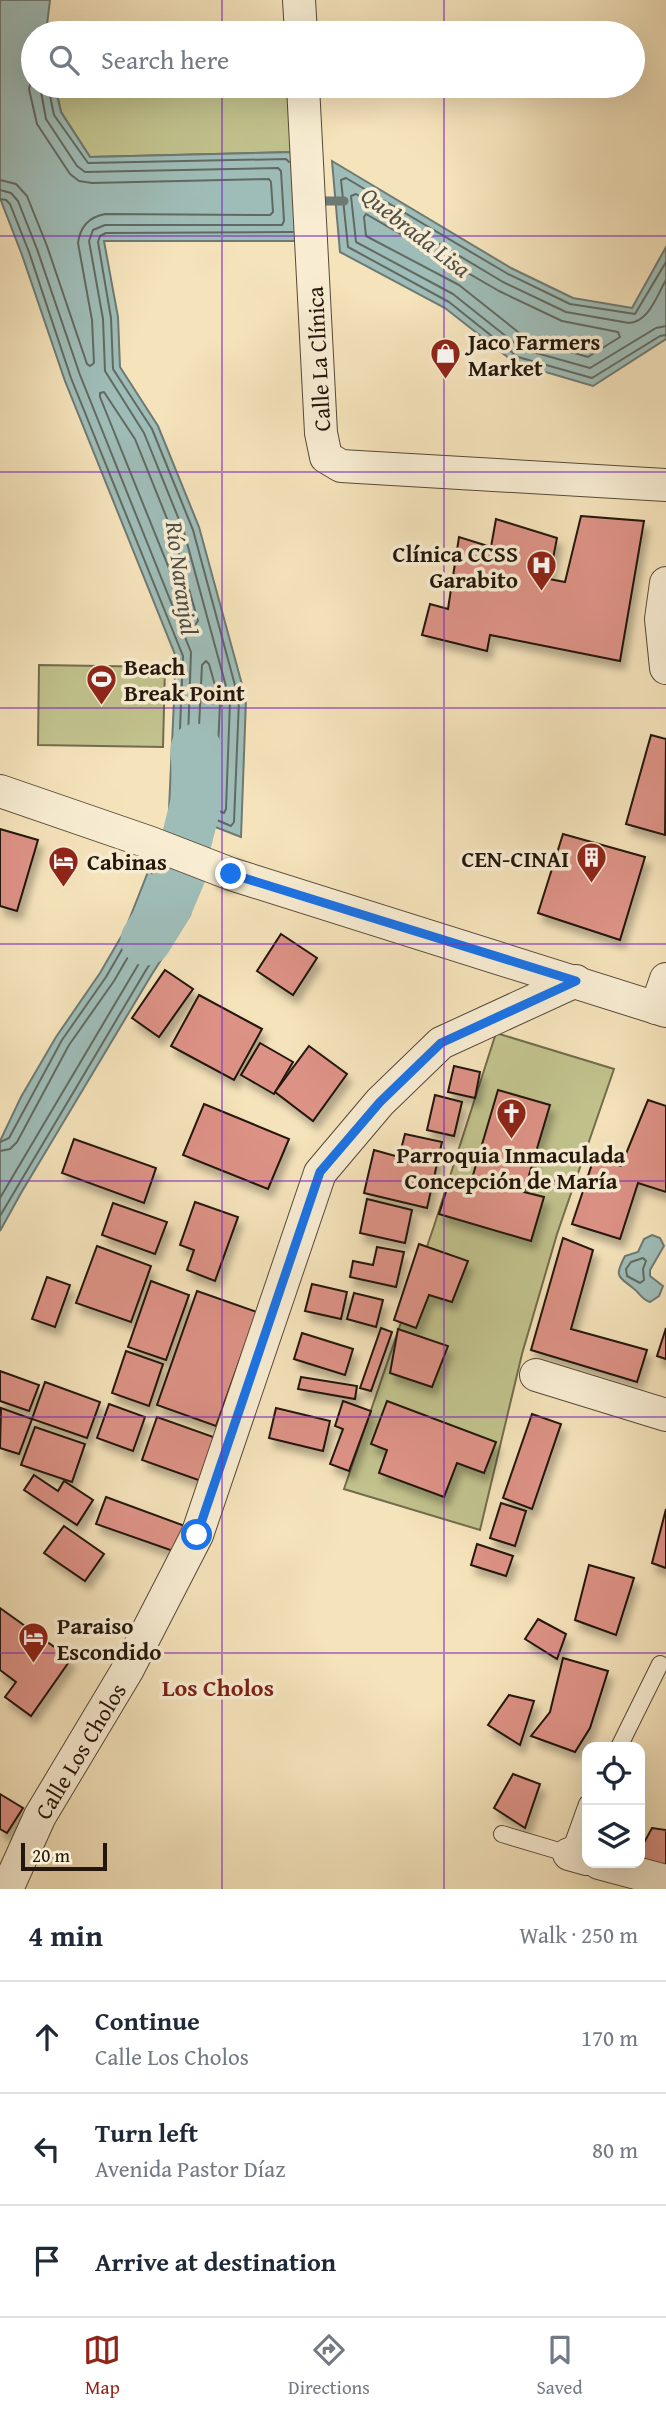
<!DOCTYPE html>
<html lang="en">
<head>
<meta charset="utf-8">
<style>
  body { margin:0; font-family:"Gentium Book Plus",serif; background:#f6f6f7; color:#1f2937 }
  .controls { position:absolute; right:21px; bottom:21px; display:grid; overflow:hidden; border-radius:14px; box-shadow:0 7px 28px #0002 }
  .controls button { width:63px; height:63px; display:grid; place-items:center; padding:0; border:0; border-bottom:2px solid #e0e1e3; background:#fff; color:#1f2937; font:35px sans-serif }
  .scale { position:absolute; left:21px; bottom:18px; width:86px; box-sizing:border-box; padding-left:7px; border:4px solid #23160b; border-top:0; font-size:19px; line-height:24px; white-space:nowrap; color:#23160b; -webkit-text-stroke:5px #f8edd3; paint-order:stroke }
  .stop { position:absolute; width:21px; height:21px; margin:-16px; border:5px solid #1a73e8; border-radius:50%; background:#fff }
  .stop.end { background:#1a73e8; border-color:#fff; box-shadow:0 2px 7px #0008 }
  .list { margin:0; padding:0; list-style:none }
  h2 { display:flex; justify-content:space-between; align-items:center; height:91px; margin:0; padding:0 28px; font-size:30px }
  h2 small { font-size:23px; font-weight:400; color:#747a83 }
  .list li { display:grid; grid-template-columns:46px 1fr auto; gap:21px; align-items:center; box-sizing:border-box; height:112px; padding:0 28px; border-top:2px solid #e0e1e3 }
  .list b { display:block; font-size:26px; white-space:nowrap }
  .list p { margin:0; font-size:23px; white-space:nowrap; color:#747a83 }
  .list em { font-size:23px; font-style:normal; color:#747a83 }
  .icon { flex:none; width:38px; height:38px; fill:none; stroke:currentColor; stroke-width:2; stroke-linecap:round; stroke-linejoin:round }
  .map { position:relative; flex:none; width:666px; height:1889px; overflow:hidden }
  .search { position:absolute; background:#fff; box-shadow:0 7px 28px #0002; left:21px; right:21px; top:21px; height:77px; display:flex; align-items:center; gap:18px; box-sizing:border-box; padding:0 24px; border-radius:38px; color:#747a83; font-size:26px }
  .sheet { height:427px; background:#fff }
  nav { display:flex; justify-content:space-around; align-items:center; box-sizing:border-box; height:98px; border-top:2px solid #e0e1e3; background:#fff; font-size:19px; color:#747a83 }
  nav a { display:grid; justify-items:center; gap:4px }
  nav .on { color:#8f2418 }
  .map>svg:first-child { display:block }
</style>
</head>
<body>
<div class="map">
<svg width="666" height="1889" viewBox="0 0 666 1889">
  <defs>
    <filter id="shadow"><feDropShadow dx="4.5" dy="8" stdDeviation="3.5" flood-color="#0004"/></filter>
  </defs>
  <rect width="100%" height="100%" fill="#f5e3bb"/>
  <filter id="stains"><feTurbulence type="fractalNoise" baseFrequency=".00286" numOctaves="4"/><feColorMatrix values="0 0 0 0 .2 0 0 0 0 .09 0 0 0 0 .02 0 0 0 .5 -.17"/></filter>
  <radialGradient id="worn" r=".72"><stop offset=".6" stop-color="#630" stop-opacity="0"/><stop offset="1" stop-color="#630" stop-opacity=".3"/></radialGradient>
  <!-- green -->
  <g fill="#c1c28d" stroke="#726c4c" stroke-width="2">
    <polygon points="55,86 291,86 296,152 90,157 61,112"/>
    <polygon points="39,665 165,667 163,747 38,745"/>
    <polygon points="496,1033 614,1069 557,1234 522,1354 480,1530 344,1489 434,1226"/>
  </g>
  <!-- water -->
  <g fill="#9fbdb8" stroke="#6d7a73" stroke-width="2">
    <polygon points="0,0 50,0 46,33 33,33 33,86 55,86 61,112 90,157 296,152 301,241 104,241 118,317 120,367 158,426 199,527 246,699 241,837 169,809 176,657 65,381 22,255 0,198"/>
    <polygon points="332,161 511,268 573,298 632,308 666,247 666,339 593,386 515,363 445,308 340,252"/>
    <polygon points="148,872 197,886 190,915 152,974 21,1193 0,1231 0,1141 21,1097 56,1037 100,973 125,930"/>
    <path d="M 652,1235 L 660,1238 L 664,1246 L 650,1270 L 650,1276 L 663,1286 L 659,1296 L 650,1302 C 641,1299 640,1293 633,1288 C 618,1276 614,1277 625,1256 L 638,1252 L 644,1239 Z"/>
  </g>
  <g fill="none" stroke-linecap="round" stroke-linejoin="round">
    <!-- shore -->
    <g stroke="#616a62" stroke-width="2">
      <polyline points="48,86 54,115 88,163 286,159 289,162"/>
      <path d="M 0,180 L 16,184 L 27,196 L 47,246 L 87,364 L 90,366 L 94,363 L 92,320 L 78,243 C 80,227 89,217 105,214 L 270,215 L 273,212 L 271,182 L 269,179 L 92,183 L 79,181 L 70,174 L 37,124 L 29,89 L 33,73"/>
      <polyline points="0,190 11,193 18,201 37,249 80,375 191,652 186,797 224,813 226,809 230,701 184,532 144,433 105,371 103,319 89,241 93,230 105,225 282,225 284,221 281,171 278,168 85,172 77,166 46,119 40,86"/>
      <polyline points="0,199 6,200 10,204 29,252 71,378 183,656 177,803 231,826 234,822 239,700 193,530 152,429 113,369 111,318 98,242 100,236 106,233 293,232"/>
      <polygon points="366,214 499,291 562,321 618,332 620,337 588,357 527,339 459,285 366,236 364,217"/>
      <polyline points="666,262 635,314 570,304 508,274 346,178 341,180 348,247 449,302 518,357 592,378 660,336 666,335"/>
      <path d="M 666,280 C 657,295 649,322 629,323 L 566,312 L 503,282 L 356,194 L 351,196 L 356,242 L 453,294 L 522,349 L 590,368 L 656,328 L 666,326"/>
      <polygon points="104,392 135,439 174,536 198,621 195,625 191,623 100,397 100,393"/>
      <polygon points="206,661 209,664 220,703 216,794 213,798 198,792 196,789 202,665"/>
      <polyline points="0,1142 9,1138 62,1040 106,977 131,934 151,882 155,881 186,890 184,913 146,970 0,1216"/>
      <polyline points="0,1151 10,1149 17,1142 69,1045 114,981 139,938 156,893 160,891 176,896 178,899 175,909 138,965 0,1198"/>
      <polygon points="643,1258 646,1261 643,1269 644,1280 640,1283 627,1276 626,1269 631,1262"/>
    </g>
    <!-- stream -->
    <polyline stroke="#6d7a73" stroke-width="9" points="313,201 344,201"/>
    <!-- river -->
    <polyline stroke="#9fbdb8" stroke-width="51" points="146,940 167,906 181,873 183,854 198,795 196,749"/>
  </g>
  <!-- building -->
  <g fill="#dd9286" stroke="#23160b" stroke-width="2" filter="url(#shadow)">
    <polygon points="581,516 644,521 620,661 490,635 487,651 422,635 430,604 448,609 459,537 491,547 496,519 557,538 549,579 565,582"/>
    <polygon points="651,735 666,739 665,835 626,824"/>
    <polygon points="0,829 38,840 17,911 0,906"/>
    <polygon points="563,834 645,857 620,940 538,913"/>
    <polygon points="281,934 317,958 293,995 257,971"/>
    <polygon points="165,970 193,989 159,1037 132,1018"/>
    <polygon points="199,995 262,1029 234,1080 171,1046"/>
    <polygon points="260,1043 293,1062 274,1094 241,1075"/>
    <polygon points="309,1046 347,1074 313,1121 275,1092"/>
    <polygon points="454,1066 480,1072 475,1098 448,1092"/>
    <polygon points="498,1090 550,1105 524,1192 544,1197 531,1241 439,1214 451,1176 471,1182"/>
    <polygon points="435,1095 462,1102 454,1136 427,1130"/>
    <polygon points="648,1100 666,1106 666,1192 638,1183 620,1239 572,1224 594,1158 621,1166"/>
    <polygon points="204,1104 289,1139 268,1189 183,1155"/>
    <polygon points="405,1134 442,1142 427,1208 364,1193 374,1150 399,1157"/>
    <polygon points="74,1139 156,1168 144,1203 62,1173"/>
    <polygon points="367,1199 412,1210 405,1243 360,1233"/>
    <polygon points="195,1202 238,1217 215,1281 187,1270 194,1250 180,1245"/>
    <polygon points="113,1203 167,1222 155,1254 102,1235"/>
    <polygon points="563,1238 593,1250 571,1329 647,1350 637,1382 531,1350"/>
    <polygon points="419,1244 468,1261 452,1302 429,1295 416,1328 394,1320"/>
    <polygon points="97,1246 151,1266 131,1322 76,1303"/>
    <polygon points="377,1247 404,1252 396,1287 350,1277 353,1261 373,1265"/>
    <polygon points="47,1277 70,1285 55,1327 32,1319"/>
    <polygon points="151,1281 189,1295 166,1360 128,1347"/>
    <polygon points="312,1284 347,1292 341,1319 305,1311"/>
    <polygon points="197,1291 257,1312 216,1426 157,1405"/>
    <polygon points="354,1293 383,1300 376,1327 347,1319"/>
    <polygon points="381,1328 392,1332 371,1391 360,1388"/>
    <polygon points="666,1328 666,1359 657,1356"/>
    <polygon points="398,1329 448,1346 432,1387 390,1373"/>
    <polygon points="302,1333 353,1349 345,1375 294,1359"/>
    <polygon points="126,1351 163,1364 149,1406 112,1393"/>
    <polygon points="0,1371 39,1385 29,1411 0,1401"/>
    <polygon points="301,1377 357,1386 355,1399 298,1389"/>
    <polygon points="45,1382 100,1402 87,1438 32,1419"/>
    <polygon points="343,1401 371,1411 349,1471 330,1464 343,1429 335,1426"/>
    <polygon points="387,1401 496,1442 484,1473 457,1463 444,1497 379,1473 387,1450 371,1444"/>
    <polygon points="109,1404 145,1417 133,1451 97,1438"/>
    <polygon points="1,1408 32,1419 19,1454 0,1448"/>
    <polygon points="276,1408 330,1421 323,1451 269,1438"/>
    <polygon points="532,1414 561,1424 532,1509 503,1498"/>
    <polygon points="157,1417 219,1439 204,1482 142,1460"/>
    <polygon points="35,1427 85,1444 72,1482 21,1465"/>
    <polygon points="34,1475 58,1491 64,1481 93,1500 77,1525 24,1490"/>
    <polygon points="106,1497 185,1526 176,1552 96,1524"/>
    <polygon points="501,1503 526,1511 515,1546 490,1538"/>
    <polygon points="666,1509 666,1568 652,1563"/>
    <polygon points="64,1526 104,1554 85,1581 44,1553"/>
    <polygon points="477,1544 513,1556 506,1576 471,1565"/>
    <polygon points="589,1565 634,1578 616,1635 575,1620"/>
    <polygon points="0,1608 71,1659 31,1716 5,1697 16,1682 0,1670"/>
    <polygon points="538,1619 566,1634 557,1659 525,1639"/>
    <polygon points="563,1658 608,1671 590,1728 575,1752 531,1736 550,1712"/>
    <polygon points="509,1695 534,1701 520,1745 488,1725"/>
    <polygon points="513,1774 540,1784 525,1828 494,1808"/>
    <polygon points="0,1794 23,1808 7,1833 0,1829"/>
    <polygon points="652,1828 666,1830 666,1873 640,1863 640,1850"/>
  </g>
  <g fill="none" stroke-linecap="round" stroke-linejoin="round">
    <defs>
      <g id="service">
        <polyline points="619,1747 660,1664"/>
        <polyline points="502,1834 569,1854 587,1804"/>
      </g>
      <g id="minor">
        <polyline points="299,0 301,33"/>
        <polyline points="303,86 321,433 326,457 341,466 666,485"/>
        <polyline points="666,583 661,619 666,668"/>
        <polyline points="0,791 151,843 231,874 666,1011"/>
        <polyline points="656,1008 666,979"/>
        <polyline points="536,1375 666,1415"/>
        <polyline points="569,1854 587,1859"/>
        <polyline points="599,1863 666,1881"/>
        <polyline points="7,1889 40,1816 128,1669 197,1535 320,1173 380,1102 441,1043 576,981"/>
      </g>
    </defs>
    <!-- service casing -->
    <use href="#service" stroke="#584937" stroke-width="18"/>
    <!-- minor casing -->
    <use href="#minor" stroke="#584937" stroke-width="34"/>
    <!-- service -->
    <use href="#service" stroke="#f8edd3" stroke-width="16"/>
    <!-- minor -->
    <use href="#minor" stroke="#f8edd3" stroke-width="32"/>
  </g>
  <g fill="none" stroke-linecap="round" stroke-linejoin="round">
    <!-- route -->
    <polyline stroke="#1a73e8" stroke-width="9" points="197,1535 320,1172 380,1102 441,1043 576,981 231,874"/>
  </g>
  <!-- grid -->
  <path fill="none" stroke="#7b2cbf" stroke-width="2" stroke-opacity="0.55" d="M 222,0 L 222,33M 444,0 L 444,33M 222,86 L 222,1889M 444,86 L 444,1889M 0,236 L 666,236M 0,472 L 666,472M 0,708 L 666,708M 0,944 L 666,944M 0,1181 L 666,1181M 0,1417 L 666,1417M 0,1653 L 666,1653"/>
  <!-- icons -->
  <defs>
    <symbol id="shop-pin" viewBox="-11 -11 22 30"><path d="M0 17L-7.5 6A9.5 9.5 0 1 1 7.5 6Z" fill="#8f2418" stroke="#f8edd3"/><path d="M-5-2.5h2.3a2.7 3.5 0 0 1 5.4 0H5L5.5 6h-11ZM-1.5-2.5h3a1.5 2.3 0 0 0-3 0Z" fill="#fff"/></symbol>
    <symbol id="hospital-pin" viewBox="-11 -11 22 30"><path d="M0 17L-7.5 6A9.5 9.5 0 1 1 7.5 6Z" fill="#8f2418" stroke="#f8edd3"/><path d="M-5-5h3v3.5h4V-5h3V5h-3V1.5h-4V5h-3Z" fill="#fff"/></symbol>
    <symbol id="stadium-pin" viewBox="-11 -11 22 30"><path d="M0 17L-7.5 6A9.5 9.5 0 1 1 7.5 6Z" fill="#8f2418" stroke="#f8edd3"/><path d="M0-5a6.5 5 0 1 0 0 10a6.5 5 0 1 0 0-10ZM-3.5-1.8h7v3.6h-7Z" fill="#fff"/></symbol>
    <symbol id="building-pin" viewBox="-11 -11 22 30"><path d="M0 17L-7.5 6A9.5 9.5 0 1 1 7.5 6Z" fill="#8f2418" stroke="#f8edd3"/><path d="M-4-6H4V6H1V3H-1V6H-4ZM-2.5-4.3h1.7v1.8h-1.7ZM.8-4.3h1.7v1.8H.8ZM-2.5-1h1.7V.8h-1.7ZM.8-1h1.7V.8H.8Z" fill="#fff"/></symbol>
    <symbol id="hotel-pin" viewBox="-11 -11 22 30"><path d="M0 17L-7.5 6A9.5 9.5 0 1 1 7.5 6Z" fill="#8f2418" stroke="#f8edd3"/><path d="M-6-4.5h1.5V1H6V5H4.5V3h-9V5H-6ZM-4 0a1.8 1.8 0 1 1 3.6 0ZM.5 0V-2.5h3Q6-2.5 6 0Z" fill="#fff"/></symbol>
    <symbol id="church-pin" viewBox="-11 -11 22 30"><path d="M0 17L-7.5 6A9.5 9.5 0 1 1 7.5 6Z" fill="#8f2418" stroke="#f8edd3"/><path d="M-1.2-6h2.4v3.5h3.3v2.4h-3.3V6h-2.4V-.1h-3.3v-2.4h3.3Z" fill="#fff"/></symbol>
  </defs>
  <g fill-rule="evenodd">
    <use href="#shop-pin" x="428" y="336" width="35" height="47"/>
    <use href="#hospital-pin" x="524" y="548" width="35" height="47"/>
    <use href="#stadium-pin" x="84" y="662" width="35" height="47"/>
    <use href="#building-pin" x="574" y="840" width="35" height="47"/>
    <use href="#hotel-pin" x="46" y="844" width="35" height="47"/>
    <use href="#church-pin" x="494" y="1096" width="35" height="47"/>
    <use href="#hotel-pin" x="16" y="1620" width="35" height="47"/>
  </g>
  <g text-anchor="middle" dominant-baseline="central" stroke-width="7" stroke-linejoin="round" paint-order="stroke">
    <!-- poi labels -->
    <g font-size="23" font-weight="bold" fill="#23160b" stroke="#f8edd3" text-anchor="start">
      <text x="468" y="341">Jaco Farmers<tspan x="468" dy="26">Market</tspan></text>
      <text x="518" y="553" text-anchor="end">Clínica CCSS<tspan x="518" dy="26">Garabito</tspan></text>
      <text x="124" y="666">Beach<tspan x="124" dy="26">Break Point</tspan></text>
      <text x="569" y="858" text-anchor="end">CEN-CINAI</text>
      <text x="87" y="861">Cabinas</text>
      <text x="511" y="1154" text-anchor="middle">Parroquia Inmaculada<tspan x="511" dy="26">Concepción de María</tspan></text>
      <text x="57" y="1625">Paraiso<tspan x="57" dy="26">Escondido</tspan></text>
    </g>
    <!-- street labels -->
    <g font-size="23" fill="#23160b" stroke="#f8edd3">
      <text transform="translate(318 359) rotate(-93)">Calle La Clínica</text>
      <text transform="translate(80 1751) rotate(-59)">Calle Los Cholos</text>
    </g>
    <!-- water labels -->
    <g font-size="24" font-style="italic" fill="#4e5048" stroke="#f8edd3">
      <text transform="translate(416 232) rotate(38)">Quebrada Lisa</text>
      <text transform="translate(182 578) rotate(82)">Río Naranjal</text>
    </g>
    <!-- neighbourhood labels -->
    <g font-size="24" font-weight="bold" fill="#7a1f14" stroke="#f8edd3">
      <text x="218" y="1687">Los Cholos</text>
    </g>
  </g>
  <rect width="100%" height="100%" filter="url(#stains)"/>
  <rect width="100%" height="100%" fill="url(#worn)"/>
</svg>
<div class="controls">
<button><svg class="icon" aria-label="locate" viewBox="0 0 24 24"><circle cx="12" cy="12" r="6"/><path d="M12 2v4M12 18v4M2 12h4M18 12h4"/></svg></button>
<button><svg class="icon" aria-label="layers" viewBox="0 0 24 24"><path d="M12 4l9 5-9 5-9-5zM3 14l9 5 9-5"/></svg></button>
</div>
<div class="scale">20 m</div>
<div class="stop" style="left:197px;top:1535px"></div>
<div class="stop end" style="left:231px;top:874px"></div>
<div class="search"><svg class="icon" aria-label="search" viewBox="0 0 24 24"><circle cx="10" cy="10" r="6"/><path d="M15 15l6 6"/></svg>Search here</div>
</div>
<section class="sheet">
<h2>4 min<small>Walk · 250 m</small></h2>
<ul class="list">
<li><svg class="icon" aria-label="ahead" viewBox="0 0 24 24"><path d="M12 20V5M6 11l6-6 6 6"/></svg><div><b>Continue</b><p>Calle Los Cholos</p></div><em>170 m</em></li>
<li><svg class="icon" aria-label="left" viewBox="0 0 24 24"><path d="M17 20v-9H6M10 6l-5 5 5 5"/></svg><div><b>Turn left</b><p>Avenida Pastor Díaz</p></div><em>80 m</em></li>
<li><svg class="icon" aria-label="arrive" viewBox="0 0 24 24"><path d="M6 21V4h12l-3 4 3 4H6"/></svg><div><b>Arrive at destination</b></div></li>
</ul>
</section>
<nav>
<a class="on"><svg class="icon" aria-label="map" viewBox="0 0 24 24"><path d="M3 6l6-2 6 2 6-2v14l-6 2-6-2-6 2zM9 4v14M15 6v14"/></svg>Map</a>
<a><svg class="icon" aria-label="directions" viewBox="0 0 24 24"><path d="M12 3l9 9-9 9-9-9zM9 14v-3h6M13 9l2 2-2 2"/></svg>Directions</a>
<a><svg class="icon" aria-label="saved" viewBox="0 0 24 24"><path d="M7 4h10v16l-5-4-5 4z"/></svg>Saved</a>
</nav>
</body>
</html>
